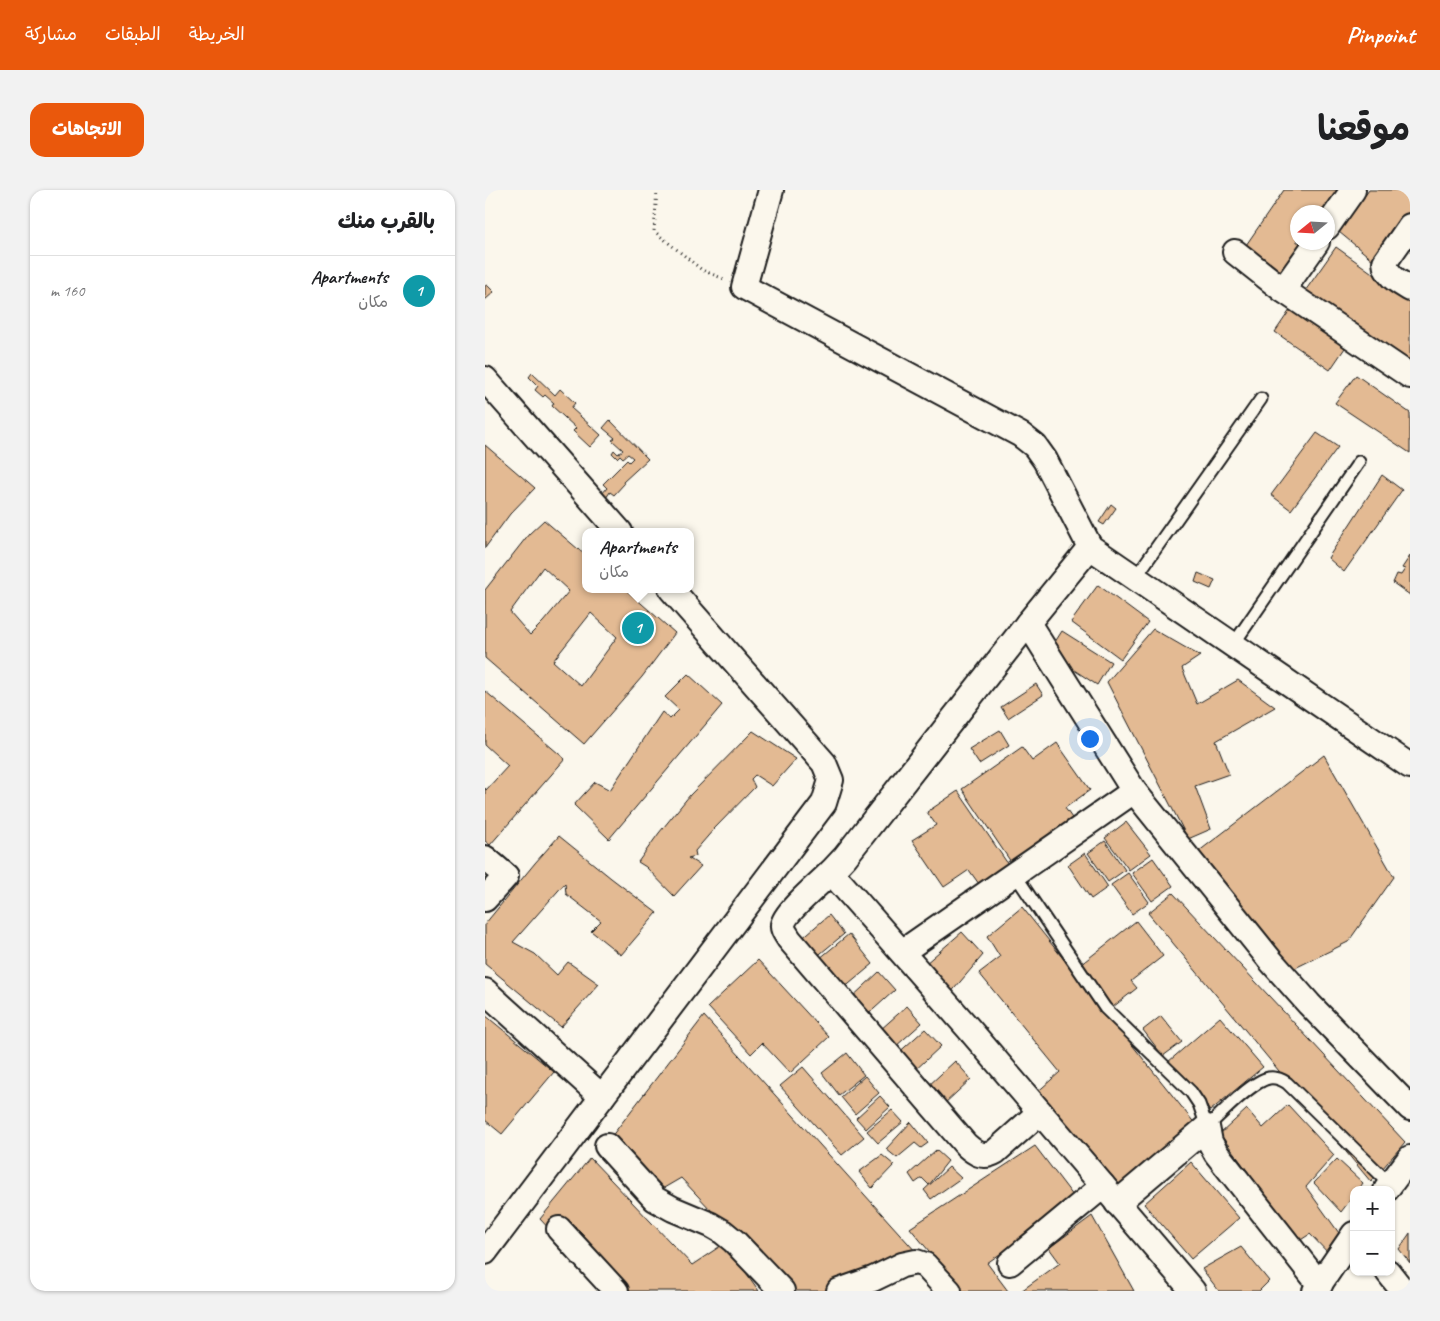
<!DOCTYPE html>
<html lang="ar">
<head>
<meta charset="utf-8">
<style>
  body { margin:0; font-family:Caveat,"Playpen Sans Arabic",sans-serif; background:#f2f2f2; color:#202124; direction:rtl }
  .controls { position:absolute; right:15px; bottom:15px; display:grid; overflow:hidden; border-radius:10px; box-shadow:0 1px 4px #0004 }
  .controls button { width:45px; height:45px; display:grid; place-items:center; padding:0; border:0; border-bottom:1px solid #e0e0e0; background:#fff; color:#202124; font:25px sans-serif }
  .compass { position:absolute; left:805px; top:15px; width:45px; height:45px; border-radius:50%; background:#fff; box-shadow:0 1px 4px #0004; rotate:252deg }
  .you { position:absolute; left:604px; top:548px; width:18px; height:18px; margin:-12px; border:4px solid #fff; border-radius:50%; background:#1a73e8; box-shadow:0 0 0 8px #1a73e833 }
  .badge { display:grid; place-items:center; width:32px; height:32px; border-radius:50%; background:#ea580c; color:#fff; font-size:16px; font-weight:700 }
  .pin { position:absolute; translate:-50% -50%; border:2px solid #fff; box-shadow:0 1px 5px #0006 }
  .popup { position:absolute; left:97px; top:338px; width:112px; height:65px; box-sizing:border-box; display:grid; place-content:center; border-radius:10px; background:#fff; filter:drop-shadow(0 1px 4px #0005); font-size:16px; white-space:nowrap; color:#757577 }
  .popup b { font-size:19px; color:#202124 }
  .popup::after { content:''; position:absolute; left:50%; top:100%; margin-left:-10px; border:10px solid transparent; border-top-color:#fff }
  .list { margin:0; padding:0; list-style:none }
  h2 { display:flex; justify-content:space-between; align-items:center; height:65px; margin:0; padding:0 20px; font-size:21px }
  h2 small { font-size:16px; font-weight:400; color:#757577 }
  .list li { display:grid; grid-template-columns:32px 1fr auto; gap:15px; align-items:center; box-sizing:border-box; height:70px; padding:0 20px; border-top:1px solid #e0e0e0 }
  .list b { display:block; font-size:19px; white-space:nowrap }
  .list p { margin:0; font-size:16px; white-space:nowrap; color:#757577 }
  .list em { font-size:16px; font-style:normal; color:#757577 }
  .map { position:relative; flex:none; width:925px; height:1101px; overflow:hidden; direction:ltr; border-radius:15px }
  header { display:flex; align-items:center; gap:30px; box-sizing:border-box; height:70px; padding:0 25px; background:#ea580c; color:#fff }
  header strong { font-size:24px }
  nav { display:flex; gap:28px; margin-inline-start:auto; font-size:18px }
  .intro { display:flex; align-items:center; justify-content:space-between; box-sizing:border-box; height:120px; padding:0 30px }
  h1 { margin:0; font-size:35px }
  .button { padding:12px 22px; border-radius:15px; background:#ea580c; color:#fff; font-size:18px; font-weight:700 }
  main { display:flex; gap:30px; padding:0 30px }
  aside { flex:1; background:#fff; border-radius:15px; box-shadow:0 1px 4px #0004 }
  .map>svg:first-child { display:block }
</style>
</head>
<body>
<header>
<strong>Pinpoint</strong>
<nav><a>الخريطة</a><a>الطبقات</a><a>مشاركة</a></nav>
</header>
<div class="intro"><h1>موقعنا</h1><a class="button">الاتجاهات</a></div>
<main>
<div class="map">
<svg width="925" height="1101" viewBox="0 0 925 1101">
  <rect width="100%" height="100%" fill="#fbf7ec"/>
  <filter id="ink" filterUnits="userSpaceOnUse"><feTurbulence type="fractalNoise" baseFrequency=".02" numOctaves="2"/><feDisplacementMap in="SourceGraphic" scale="10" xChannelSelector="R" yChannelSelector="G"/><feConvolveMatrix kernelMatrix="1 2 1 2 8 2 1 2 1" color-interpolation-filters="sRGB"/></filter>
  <g filter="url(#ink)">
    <!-- building -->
    <g fill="#e3ba93" stroke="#1c1c1c" fill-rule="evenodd">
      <polygon points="799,0 860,0 842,22 812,22 812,52 824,52 799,88 759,58"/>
      <polygon points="884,0 925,0 925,28 894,75 854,42"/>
      <polygon points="851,57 925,110 925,176 818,104"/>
      <polygon points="2,95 9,102 0,110 0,96"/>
      <polygon points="807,117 862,155 845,180 790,142"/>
      <polygon points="47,183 70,205 75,199 90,213 86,218 116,245 105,257 88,241 91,238 67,216 69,213 60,205 58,207 50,200 53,196 44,187"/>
      <polygon points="871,185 925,223 925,263 850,213"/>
      <polygon points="125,230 163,269 138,292 139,294 129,305 125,302 121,308 116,305 122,298 118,294 142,270 144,272 148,268 143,264 138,268 135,265 132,268 127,263 129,260 133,264 138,260 127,250 130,248 118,238"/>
      <polygon points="832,243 853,257 806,320 786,305"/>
      <polygon points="0,255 50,298 25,324 0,358"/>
      <polygon points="897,285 917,300 859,382 843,368"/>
      <polygon points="626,314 631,318 619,335 614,332"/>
      <path d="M 59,330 L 100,365 L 100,399 L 140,399 L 190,443 L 157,487 L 99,554 L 0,468 L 0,400 L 44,344 ZM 58,377 L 84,401 L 58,432 L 45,445 L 25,422 ZM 106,423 L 132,447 L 96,496 L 68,471 Z"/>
      <polygon points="925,366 925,405 908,393 912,384 916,385 920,379 917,378"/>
      <polygon points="713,383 730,390 726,399 710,392"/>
      <polygon points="613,395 663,432 636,469 586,432"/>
      <polygon points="668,439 715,466 697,478 712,514 753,490 790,517 731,551 744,584 710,596 726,639 703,649 622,492"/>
      <polygon points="577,441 626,472 612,495 563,463"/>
      <polygon points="203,484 237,515 124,649 89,615 110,592 125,600 177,522 185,529 194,520 180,507"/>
      <polygon points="551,494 558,505 523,528 516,517"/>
      <polygon points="0,501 80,569 5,655 0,651 0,598 1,600 23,576 0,555"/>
      <polygon points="515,540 524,555 494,574 484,559"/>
      <polygon points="268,541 311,569 287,596 270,585 266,589 270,597 229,639 210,661 211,666 203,668 216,676 189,706 161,677 153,672 174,643 205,605"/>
      <polygon points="572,553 605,600 580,618 589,631 526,672 477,599 537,557 547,571"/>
      <polygon points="839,565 909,687 863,752 804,781 709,665"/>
      <polygon points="473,601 523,674 494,694 484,680 459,697 427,650 451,635 442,622"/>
      <polygon points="641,632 666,664 644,680 620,648"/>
      <polygon points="74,646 126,688 172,723 136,765 106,741 116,731 81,704 80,693 28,752 50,764 72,785 83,772 114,794 76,837 0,774 0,734 50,673"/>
      <polygon points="620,651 640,680 623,692 603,663"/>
      <polygon points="600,663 623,697 606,709 583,675"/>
      <polygon points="668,668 688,696 667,711 647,683"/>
      <polygon points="643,683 664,712 647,724 626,695"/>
      <polygon points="688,703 920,952 886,992 663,723"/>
      <polygon points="537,717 711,935 633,1004 549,905 575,882 494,783 515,767 502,746"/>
      <polygon points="344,725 359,744 330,768 315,750"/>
      <polygon points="651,731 678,766 646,791 652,798 628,817 595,775"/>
      <polygon points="477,742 498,765 464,805 440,774"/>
      <polygon points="364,744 388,774 358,799 334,769"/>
      <polygon points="273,770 344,847 305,883 277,853 266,864 223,817"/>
      <polygon points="394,782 410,800 379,828 363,811"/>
      <polygon points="422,816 437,833 410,857 395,840"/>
      <polygon points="0,825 69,882 17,944 0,930"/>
      <polygon points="219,826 432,1063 345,1101 302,1101 196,988 172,1002 126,947"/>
      <polygon points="676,826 697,852 678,866 658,840"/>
      <polygon points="735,827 778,877 725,921 683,872"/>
      <polygon points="440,839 456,856 426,884 410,866"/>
      <polygon points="362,863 379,885 354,905 337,883"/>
      <polygon points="470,871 486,889 458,915 442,897"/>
      <polygon points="318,877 379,947 357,965 295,896"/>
      <polygon points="380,886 394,903 370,924 356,907"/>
      <polygon points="395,906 405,917 381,939 371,928"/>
      <polygon points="803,915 849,965 821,997 859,1050 846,1066 825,1044 811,1053 787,1028 792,1021 735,944 762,919 778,938"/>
      <polygon points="407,920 418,932 393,953 382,941"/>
      <polygon points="426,932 443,953 436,958 430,953 412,968 401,959"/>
      <polygon points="550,956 592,1011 502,1073 523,1101 477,1101 425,1038"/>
      <polygon points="451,960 463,971 444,995 437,988 430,993 424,984"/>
      <polygon points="397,965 409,975 387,998 374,982"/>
      <polygon points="105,968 207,1075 240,1053 274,1101 143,1101 77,1032 67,1042 55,1029"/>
      <polygon points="852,969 878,993 873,1000 869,1000 869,1005 856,1022 829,993"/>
      <polygon points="706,972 754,1028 706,1069 659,1014"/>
      <polygon points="464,977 476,988 446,1009 439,1000"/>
      <polygon points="607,1026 649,1101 536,1101 575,1073 564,1058"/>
      <polygon points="925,1043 925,1073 914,1059"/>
      <polygon points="756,1057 784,1091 774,1101 734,1101 717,1079"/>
    </g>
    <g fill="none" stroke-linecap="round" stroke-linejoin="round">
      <defs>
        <g id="lane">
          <polyline points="650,388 776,209"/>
          <polyline points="748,455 874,272"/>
          <path d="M 529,683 L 620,818 L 706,902 L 714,914 L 722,937 C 735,925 767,891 784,888 C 791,887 796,889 802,893 L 905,994"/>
        </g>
        <g id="street">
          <polyline points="286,0 259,97 536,245 550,256 560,270 605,357 925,576"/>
          <path d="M 925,36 L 900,72 C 901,86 914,92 925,99"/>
          <polyline points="842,37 868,0"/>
          <polyline points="750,62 798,100 925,186"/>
          <polyline points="798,100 832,52"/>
          <polyline points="0,189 135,342"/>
          <polyline points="605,357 543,433 360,667 346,682 484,839 708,1101"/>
          <polyline points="543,433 649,601 786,771 824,814 925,918"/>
          <polyline points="0,668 21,686 0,709"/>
          <path d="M 346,682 C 336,692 299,723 298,735 C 297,740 302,745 304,749 L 481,955 C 490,963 498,969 510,962 L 555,922"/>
          <polyline points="417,762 649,601"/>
          <polyline points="0,801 117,907"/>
          <polyline points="122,956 170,1009 188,1019 226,1035 238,1042 249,1051 297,1101"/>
          <polyline points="901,1000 925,968"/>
          <polyline points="632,1013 722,937 725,952 731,963 835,1095"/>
          <polyline points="74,1039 131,1101"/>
          <polyline points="0,1062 339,613 346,590 339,573 186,399"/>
          <polyline points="525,1073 618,996"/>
          <polyline points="903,1082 918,1101"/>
          <polyline points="354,1101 388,1089 417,1075 431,1072 440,1075 464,1101"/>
          <polyline points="830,1101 869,1044"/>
        </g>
      </defs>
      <!-- lane casing -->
      <use href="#lane" stroke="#1c1c1c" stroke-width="15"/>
      <!-- street casing -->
      <use href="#street" stroke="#1c1c1c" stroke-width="28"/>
      <!-- path -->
      <polyline stroke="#1c1c1c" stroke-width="3" stroke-dasharray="1 4" stroke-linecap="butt" points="172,0 169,41 217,80 239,89"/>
      <!-- lane -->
      <use href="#lane" stroke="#fbf7ec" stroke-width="11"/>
      <!-- street -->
      <use href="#street" stroke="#fbf7ec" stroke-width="24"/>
    </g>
  </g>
</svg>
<div class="controls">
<button>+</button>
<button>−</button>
</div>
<svg class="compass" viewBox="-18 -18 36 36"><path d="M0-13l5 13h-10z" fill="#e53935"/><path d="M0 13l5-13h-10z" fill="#757577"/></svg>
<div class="you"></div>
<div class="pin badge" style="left:153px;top:438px;background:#0f9aa8">1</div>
<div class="popup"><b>Apartments</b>مكان</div>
</div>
<aside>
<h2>بالقرب منك<small></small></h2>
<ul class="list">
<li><span class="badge" style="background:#0f9aa8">1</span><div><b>Apartments</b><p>مكان</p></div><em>160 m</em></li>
</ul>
</aside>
</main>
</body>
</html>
